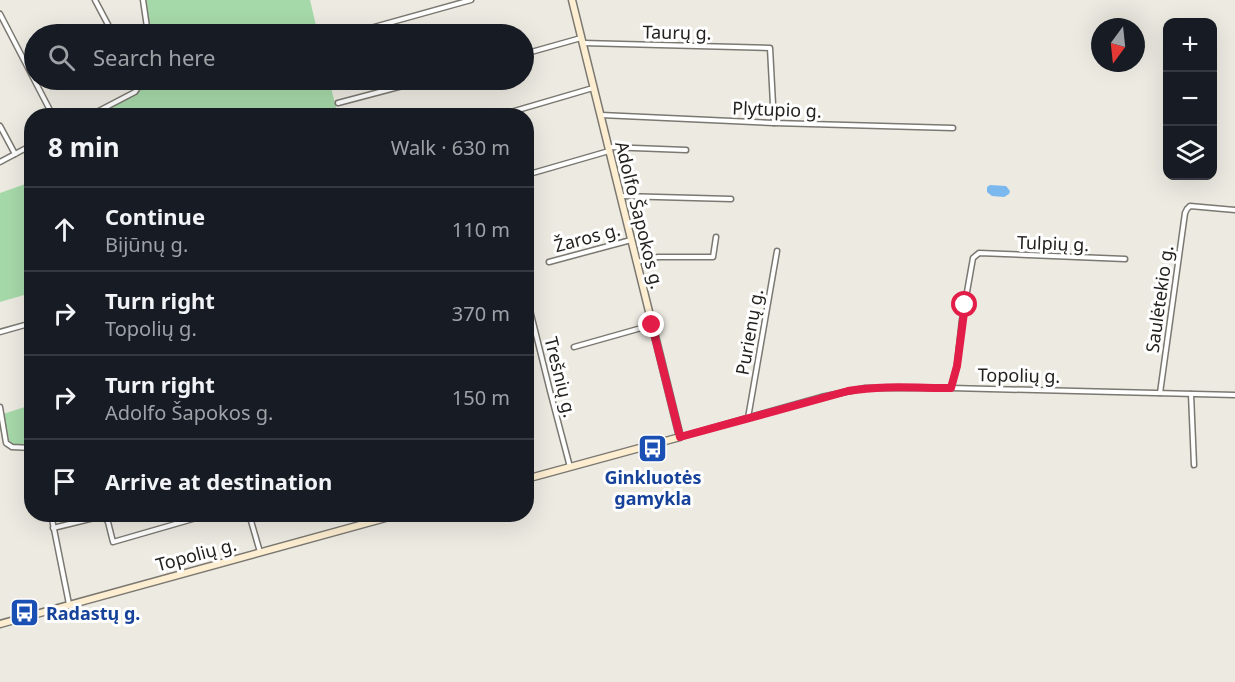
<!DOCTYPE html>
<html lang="en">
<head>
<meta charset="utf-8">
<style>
  body { margin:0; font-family:"Noto Sans",sans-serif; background:#20242c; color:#f1f3f6 }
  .controls { position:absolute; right:18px; top:18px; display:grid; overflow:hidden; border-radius:12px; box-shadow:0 6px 24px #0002 }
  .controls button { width:54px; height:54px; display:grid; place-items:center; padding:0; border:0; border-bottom:2px solid #363941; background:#171b24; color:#f1f3f6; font:30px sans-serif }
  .compass { position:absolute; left:1091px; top:18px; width:54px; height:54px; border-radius:50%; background:#171b24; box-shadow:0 6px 24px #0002; rotate:195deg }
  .stop { position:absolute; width:18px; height:18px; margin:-14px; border:4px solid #e11d48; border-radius:50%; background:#fff }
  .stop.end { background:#e11d48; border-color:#fff; box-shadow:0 2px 6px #0008 }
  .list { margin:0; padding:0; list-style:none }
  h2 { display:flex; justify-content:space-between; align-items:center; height:78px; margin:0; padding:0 24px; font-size:26px }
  h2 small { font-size:20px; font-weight:400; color:#9ea1a6 }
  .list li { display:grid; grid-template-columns:39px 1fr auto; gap:18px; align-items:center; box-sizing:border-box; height:84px; padding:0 24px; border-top:2px solid #363941 }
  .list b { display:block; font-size:22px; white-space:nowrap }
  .list p { margin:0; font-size:20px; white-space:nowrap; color:#9ea1a6 }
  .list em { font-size:20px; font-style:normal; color:#9ea1a6 }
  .icon { flex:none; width:33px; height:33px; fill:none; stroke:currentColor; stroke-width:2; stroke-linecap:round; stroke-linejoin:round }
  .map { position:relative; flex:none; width:1235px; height:682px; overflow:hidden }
  .search { position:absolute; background:#171b24; box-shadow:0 6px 24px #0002; left:24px; top:24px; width:510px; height:66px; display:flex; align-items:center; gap:15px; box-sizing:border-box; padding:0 21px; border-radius:33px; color:#9ea1a6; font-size:22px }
  .panel { position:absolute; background:#171b24; box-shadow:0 6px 24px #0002; left:24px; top:108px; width:510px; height:414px; border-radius:24px }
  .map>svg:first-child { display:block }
</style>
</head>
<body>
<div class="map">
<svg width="1235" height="682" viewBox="0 0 1235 682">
  <rect width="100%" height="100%" fill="#edeae2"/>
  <!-- green -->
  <g fill="#a6d9a9">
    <polygon points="146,0 310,0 318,34 150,34"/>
    <polygon points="147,80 329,80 338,115 104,115 103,111 136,95"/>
    <polygon points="31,182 31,293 0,302 0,193"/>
    <polygon points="31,405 31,445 10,445 7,430 0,431 0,415"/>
  </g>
  <!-- water -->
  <polygon fill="#7ab8ee" points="990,185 1006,186 1010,191 1009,194 1004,197 992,196 987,192 987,187"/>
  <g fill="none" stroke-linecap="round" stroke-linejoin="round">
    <defs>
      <g id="street">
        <polyline points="95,0 113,34"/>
        <polyline points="143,0 148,34"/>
        <polyline points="0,14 53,116"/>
        <polyline points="349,34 471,0"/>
        <polyline points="583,43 770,48 774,123"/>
        <polyline points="524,54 581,38"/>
        <polyline points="338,103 425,80"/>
        <polyline points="601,115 774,123 953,128"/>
        <polyline points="89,116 135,92 143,80"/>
        <polyline points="497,116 593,88"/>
        <polyline points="0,126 15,154"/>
        <polyline points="608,147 686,150"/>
        <polyline points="0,162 32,145"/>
        <polyline points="526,175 609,151"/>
        <polyline points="526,195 529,205 526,206"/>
        <polyline points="621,196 731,199"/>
        <polyline points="549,262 631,240"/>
        <polyline points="637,262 658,257 713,257 716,237"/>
        <polyline points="526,294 550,391 570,467"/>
        <polyline points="0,332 32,323"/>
        <polyline points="574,347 652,325"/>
        <polyline points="951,388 957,366 962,320 973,258 979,253 1125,259"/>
        <polyline points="1160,393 1185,213 1187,209 1190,206 1235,210"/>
        <polyline points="1191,394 1194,465"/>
        <polyline points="0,407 6,443 12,447 32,448"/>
        <polyline points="748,418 777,251"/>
        <polyline points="680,437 821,397 865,388 951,388 1235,395"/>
        <polyline points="51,514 69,604"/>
        <polyline points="249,514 260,552"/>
        <polyline points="53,528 98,517 105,518 108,522 113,542 210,514"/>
      </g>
      <g id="secondary">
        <polyline points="526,479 680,437 572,0"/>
        <polyline points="0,624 400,514"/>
      </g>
    </defs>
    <!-- street casing -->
    <use href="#street" stroke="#7b7871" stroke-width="7"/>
    <!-- secondary casing -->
    <use href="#secondary" stroke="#7b7871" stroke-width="9"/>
    <!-- street -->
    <use href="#street" stroke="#fff" stroke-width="4"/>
    <!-- secondary -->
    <use href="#secondary" stroke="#fdeed1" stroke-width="6"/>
  </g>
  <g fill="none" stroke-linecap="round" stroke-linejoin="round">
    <!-- route -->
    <path stroke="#e11d48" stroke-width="8" d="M 652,325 L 680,437 L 848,391 C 882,385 917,388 951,388 L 957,366 L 965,305"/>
  </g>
  <!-- icons -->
  <defs>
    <symbol id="bus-square" viewBox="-11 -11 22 22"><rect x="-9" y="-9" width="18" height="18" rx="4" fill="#1a4fb4" stroke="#fff"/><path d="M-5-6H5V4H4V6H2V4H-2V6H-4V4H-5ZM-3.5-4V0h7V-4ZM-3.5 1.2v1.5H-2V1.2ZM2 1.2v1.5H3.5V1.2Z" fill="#fff"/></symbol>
  </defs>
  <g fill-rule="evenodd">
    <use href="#bus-square" x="636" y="432" width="33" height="33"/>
    <use href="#bus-square" x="8" y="596" width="33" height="33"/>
  </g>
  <g text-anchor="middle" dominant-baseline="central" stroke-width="6" stroke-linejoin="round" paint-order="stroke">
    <!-- street labels -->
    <g font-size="18" fill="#23221f" stroke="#fff">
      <text transform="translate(677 32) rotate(1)">Taurų g.</text>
      <text transform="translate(777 109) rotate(2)">Plytupio g.</text>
      <text transform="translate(640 215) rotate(76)">Adolfo Šapokos g.</text>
      <text transform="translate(587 237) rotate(-15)">Žaros g.</text>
      <text transform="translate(1053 243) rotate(2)">Tulpių g.</text>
      <text transform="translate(1159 299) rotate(-82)">Saulėtekio g.</text>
      <text transform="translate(749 332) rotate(-80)">Purienų g.</text>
      <text transform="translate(1019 375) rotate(1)">Topolių g.</text>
      <text transform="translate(561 377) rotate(76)">Trešnių g.</text>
      <text transform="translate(196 554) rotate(-15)">Topolių g.</text>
    </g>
    <!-- transit labels -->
    <g font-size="18" font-weight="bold" fill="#164399" stroke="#fff">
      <text x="653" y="477">Ginkluotės<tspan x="653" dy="21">gamykla</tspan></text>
      <text x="46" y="613" text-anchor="start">Radastų g.</text>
    </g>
  </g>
</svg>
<div class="controls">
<button>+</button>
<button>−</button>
<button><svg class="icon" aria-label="layers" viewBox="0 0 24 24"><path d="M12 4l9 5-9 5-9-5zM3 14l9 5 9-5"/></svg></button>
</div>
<svg class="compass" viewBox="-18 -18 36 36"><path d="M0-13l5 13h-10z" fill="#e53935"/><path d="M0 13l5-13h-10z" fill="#9ea1a6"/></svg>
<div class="stop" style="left:965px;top:305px"></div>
<div class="stop end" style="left:652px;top:325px"></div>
<div class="search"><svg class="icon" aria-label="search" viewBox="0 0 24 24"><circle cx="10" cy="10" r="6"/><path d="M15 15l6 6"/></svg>Search here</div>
<section class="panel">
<h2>8 min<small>Walk · 630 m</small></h2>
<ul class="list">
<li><svg class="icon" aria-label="ahead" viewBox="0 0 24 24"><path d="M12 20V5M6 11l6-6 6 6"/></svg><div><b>Continue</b><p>Bijūnų g.</p></div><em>110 m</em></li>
<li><svg class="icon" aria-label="right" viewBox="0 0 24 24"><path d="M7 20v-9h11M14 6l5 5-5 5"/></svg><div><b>Turn right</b><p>Topolių g.</p></div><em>370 m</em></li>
<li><svg class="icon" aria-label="right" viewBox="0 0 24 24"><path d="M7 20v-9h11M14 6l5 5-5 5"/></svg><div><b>Turn right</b><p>Adolfo Šapokos g.</p></div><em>150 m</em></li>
<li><svg class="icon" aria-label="arrive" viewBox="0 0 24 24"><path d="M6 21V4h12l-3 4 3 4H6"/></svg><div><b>Arrive at destination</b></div></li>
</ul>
</section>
</div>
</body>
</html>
